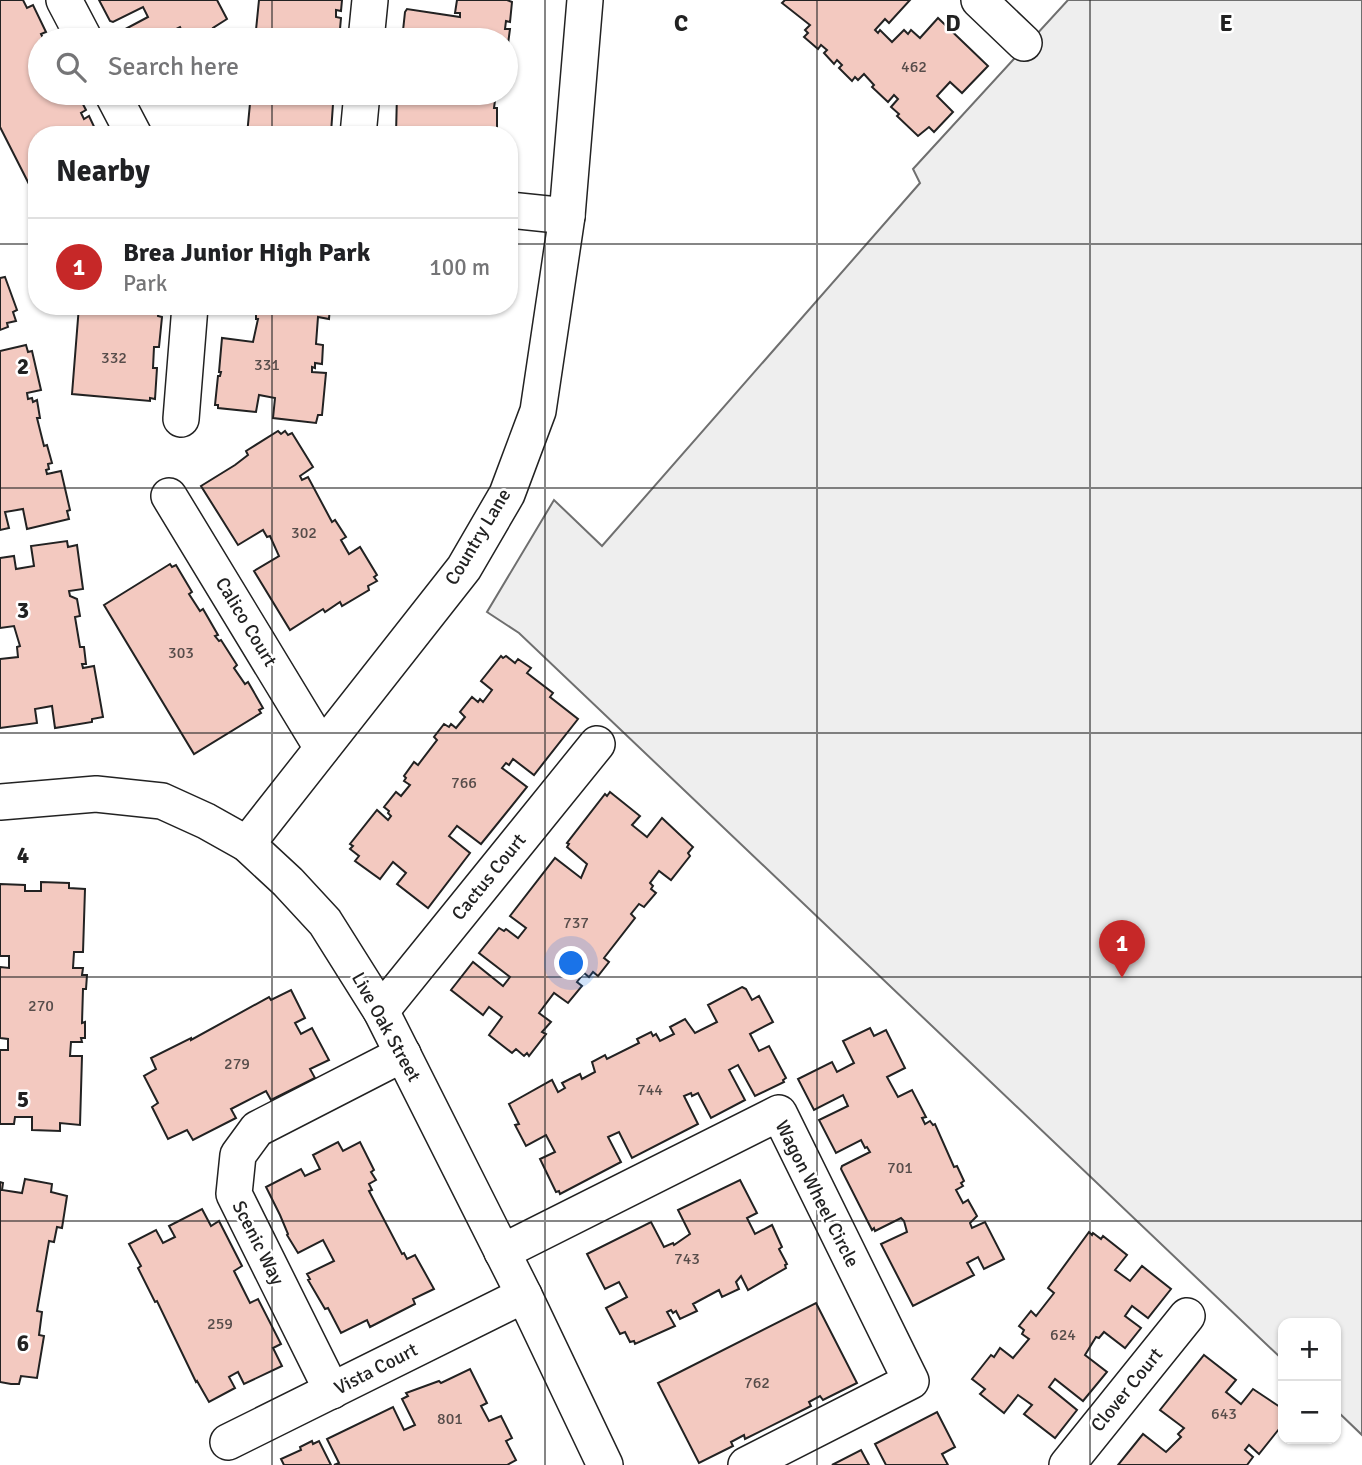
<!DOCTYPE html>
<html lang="en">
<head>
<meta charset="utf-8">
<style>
  body { margin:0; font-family:Signika,sans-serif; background:#f6f6f6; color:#202124 }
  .controls { position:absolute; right:21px; bottom:21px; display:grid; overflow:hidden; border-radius:14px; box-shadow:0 2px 5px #0004 }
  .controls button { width:63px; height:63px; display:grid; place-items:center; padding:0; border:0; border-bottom:2px solid #e0e0e0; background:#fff; color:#202124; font:35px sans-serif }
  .you { position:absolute; left:572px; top:964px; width:24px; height:24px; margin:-18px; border:5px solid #fff; border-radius:50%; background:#1a73e8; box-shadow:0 0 0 10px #1a73e833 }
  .badge { display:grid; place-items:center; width:46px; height:46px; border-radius:50%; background:#c62828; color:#fff; font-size:23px; font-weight:700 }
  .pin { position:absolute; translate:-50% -58px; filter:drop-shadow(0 2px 4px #0008) }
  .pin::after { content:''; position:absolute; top:37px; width:24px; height:21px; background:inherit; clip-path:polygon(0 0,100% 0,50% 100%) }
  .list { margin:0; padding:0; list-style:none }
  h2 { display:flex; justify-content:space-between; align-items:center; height:91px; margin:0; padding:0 28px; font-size:30px }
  h2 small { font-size:23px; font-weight:400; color:#757577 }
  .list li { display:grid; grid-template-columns:46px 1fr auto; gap:21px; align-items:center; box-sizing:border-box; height:98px; padding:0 28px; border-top:2px solid #e0e0e0 }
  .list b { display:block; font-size:26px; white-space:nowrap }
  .list p { margin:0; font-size:23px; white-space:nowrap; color:#757577 }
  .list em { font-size:23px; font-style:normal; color:#757577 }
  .icon { flex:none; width:38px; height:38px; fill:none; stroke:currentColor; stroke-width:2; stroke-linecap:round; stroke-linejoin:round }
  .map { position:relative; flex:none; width:1362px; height:1465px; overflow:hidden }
  .search { position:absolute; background:#fff; box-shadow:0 2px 5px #0004; left:28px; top:28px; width:490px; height:77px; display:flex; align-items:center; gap:18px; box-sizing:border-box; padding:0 24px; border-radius:38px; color:#757577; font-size:26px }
  .panel { position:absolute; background:#fff; box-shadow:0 2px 5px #0004; left:28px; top:126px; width:490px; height:189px; border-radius:28px }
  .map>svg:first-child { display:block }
</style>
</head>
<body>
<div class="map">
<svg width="1362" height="1465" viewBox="0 0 1362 1465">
  <rect width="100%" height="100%" fill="#fff"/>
  <!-- park -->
  <polygon fill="#eee" stroke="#6f6f6f" stroke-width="2" points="1068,0 1362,0 1362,1435 1336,1410 1336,1323 1283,1323 1283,1360 519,633 487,612 554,500 602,546 920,183 913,169"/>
  <!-- building -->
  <g fill="#f3c9c0" stroke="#222" stroke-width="2">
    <polygon points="0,0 23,0 27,8 33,5 46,32 41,34 44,40 49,38 50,40 40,40 40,93 77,93 86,110 81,113 84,119 89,116 98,135 37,135 37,187 32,190 0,127"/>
    <polygon points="99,0 217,0 227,19 213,28 216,35 206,40 186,40 180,27 162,36 164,40 119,40 116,34 148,17 143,7 113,22 110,21"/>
    <polygon points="259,0 342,0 341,11 336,10 336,17 341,18 339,40 255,40"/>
    <polygon points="457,0 507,0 512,2 510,22 506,21 505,29 510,29 508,44 506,44 506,40 402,40 405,12 407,9 460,17 460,13 455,13"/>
    <polygon points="785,0 910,0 889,23 885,19 875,30 878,33 880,30 892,42 904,30 908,34 911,30 920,38 938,18 988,66 962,93 950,82 937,96 953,112 934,132 929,127 918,136 897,116 899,114 891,107 898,99 894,95 888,102 872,87 874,85 864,74 858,80 855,77 852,81 839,68 842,65 837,60 834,64 824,53 827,50 821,45 818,49 804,37 808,33 805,30 810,25 782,3"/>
    <polygon points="251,93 334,93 334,97 329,96 328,103 333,104 331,133 326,132 325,135 247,135"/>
    <polygon points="397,93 496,93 494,108 497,108 497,135 396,135"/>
    <polygon points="5,277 17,310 13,312 16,321 7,323 8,327 0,330 0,278"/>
    <polygon points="79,306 162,306 161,312 158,312 158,316 162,317 159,347 154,347 153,368 157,368 155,399 150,398 150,401 72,394"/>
    <polygon points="227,306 330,306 329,319 318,317 316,344 323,345 322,364 315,363 315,368 312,367 312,372 326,373 322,415 318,415 316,423 273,418 275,398 259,395 256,412 218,408 218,405 215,405 218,376 220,376 221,372 219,372 222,338 253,342 258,319 256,319 256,311"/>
    <polygon points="26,345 28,352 32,351 41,390 27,393 28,399 32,398 33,402 37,400 40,418 37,418 44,446 47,445 52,463 48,464 49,469 46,470 47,474 61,471 70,510 67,511 69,519 27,529 23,509 5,512 9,528 0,530 0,351"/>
    <polygon points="278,431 281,434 285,431 288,435 292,433 313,467 300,476 302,480 308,477 332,522 335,520 346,537 341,540 349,554 360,547 377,575 374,577 377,581 368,586 369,590 342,606 340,602 325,612 323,609 290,630 254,571 279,556 270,536 267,537 263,530 238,545 201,486 235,465 248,455 246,451"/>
    <polygon points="67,541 68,547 77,545 83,589 69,591 70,596 77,599 80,616 75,617 80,647 84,647 86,664 82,664 83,668 94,666 103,717 92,719 92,722 55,728 52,706 35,709 37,723 0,728 0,659 18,657 17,647 20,646 14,626 0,628 0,558 14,556 16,569 34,566 31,546"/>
    <polygon points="170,564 172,567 176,565 192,592 189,594 200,611 203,609 218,635 215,636 219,641 221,640 237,665 234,668 245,684 248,682 263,708 259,710 261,713 194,754 104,605"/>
    <polygon points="501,656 503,658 506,656 515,663 518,659 531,668 527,673 553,693 550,697 578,719 534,775 513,759 509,765 506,763 502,768 527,787 481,844 457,826 449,836 470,853 428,908 397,884 406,873 393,862 380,879 355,861 359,856 350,849 353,846 350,844 377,810 388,820 391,816 388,813 389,811 384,807 396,792 401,796 410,785 404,781 406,778 404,776 414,762 418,765 437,740 434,737 444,724 449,727 451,724 456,728 465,717 460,712 472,697 478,702 480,699 483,702 492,690 481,681"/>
    <polygon points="610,792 640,816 632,825 647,837 662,818 693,847 688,853 690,856 671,880 659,871 650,883 653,886 651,889 656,893 644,907 639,904 631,914 635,918 604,958 609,962 598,976 593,972 589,977 584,973 577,982 582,986 568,1003 554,993 539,1013 551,1022 542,1032 546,1034 529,1056 527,1053 524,1056 516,1049 512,1053 489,1035 502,1017 489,1007 483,1015 451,990 473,962 503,986 510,977 479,953 499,928 504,931 506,929 518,938 526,928 510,916 555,858 581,878 587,864 567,847 569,844 567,843 605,794 607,796"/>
    <polygon points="41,882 69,883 69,888 85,889 83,952 74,952 73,968 83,968 82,975 87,975 86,989 83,989 82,1023 85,1022 85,1038 81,1038 82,1042 71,1042 70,1056 82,1056 80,1125 60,1123 60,1131 32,1130 32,1117 15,1117 14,1124 0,1124 0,1050 8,1050 8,1039 0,1038 0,967 9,968 9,956 0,956 0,884 25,885 25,891 41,891"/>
    <polygon points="742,987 746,989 752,1000 759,996 773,1022 750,1034 759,1051 769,1046 786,1078 783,1080 784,1082 755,1096 738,1065 729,1070 745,1100 711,1118 698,1093 692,1096 691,1093 684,1096 698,1124 632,1158 619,1132 608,1137 621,1162 560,1194 559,1191 556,1192 540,1159 555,1152 546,1135 526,1146 515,1125 519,1124 509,1104 552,1080 558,1092 565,1088 562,1083 580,1074 582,1079 595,1072 592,1062 605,1055 607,1059 639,1043 637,1039 651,1032 653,1036 656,1034 660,1041 674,1034 670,1027 685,1019 695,1033 717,1022 708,1005"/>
    <polygon points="291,990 305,1018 295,1023 301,1034 312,1028 329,1060 310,1069 315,1078 271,1100 266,1091 231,1109 236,1118 193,1140 187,1130 168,1139 152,1107 158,1103 144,1076 156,1069 151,1058 191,1038 191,1040 269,997 271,1000"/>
    <polygon points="870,1028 874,1036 886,1030 905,1068 887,1077 898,1097 912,1090 926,1117 922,1118 925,1124 930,1121 933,1125 935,1124 954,1167 957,1166 964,1181 961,1183 963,1186 956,1190 963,1203 968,1200 977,1216 970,1223 972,1228 985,1222 1004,1259 984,1269 978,1257 967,1263 974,1275 913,1306 881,1244 907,1232 904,1221 901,1218 875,1231 874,1228 872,1230 841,1169 842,1166 870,1152 867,1147 865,1148 861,1140 836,1153 819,1120 848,1106 843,1095 814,1110 798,1079 832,1062 837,1072 854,1063 843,1041"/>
    <polygon points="338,1142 343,1151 360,1142 374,1170 371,1172 376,1180 369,1184 372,1190 369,1191 402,1254 404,1253 407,1259 415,1255 434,1289 413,1299 415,1304 370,1327 367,1320 341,1333 328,1308 325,1309 308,1280 310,1279 307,1274 334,1261 323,1240 298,1253 287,1235 288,1234 280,1215 266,1187 301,1169 305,1176 320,1169 313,1155"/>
    <polygon points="25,1179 52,1184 51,1192 67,1196 62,1228 57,1227 54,1242 49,1241 37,1311 42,1312 39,1335 44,1336 37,1378 21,1376 19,1384 11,1384 0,1382 0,1182 3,1183 2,1190 22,1193"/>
    <polygon points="740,1180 757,1213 747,1218 755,1234 772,1225 782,1247 779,1249 787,1264 785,1265 786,1268 748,1290 741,1276 736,1282 739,1289 722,1297 719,1290 693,1304 697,1311 680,1319 676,1311 673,1313 671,1310 667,1312 675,1326 635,1344 634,1341 630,1342 625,1332 620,1334 606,1308 627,1297 619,1282 605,1289 587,1254 651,1222 664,1247 673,1243 674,1245 690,1234 678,1210"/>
    <polygon points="202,1209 211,1226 219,1221 242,1266 234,1271 250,1303 258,1299 281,1344 273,1348 282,1366 244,1384 238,1372 229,1377 235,1388 209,1402 197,1381 196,1382 157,1301 155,1302 138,1268 141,1266 129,1244 156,1230 163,1243 175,1237 169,1226"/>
    <polygon points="1089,1232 1092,1235 1093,1233 1101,1239 1103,1236 1127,1255 1115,1270 1130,1281 1142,1266 1171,1289 1148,1318 1132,1306 1125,1316 1141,1328 1125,1348 1104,1332 1099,1338 1096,1337 1085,1355 1107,1372 1083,1401 1055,1379 1049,1387 1077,1410 1055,1438 1024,1414 1032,1405 1018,1395 1004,1413 980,1394 985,1389 972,1379 991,1355 994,1357 1000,1348 1013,1358 1029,1339 1022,1334 1024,1330 1019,1326 1031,1311 1036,1316 1054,1293 1048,1288"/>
    <polygon points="816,1303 857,1383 823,1400 820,1396 809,1402 811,1406 745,1439 744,1435 731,1442 733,1446 699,1463 658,1383"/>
    <polygon points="1204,1355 1236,1380 1226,1392 1241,1404 1253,1389 1283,1409 1283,1424 1259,1454 1249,1445 1245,1450 1253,1457 1247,1465 1118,1465 1143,1434 1166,1452 1181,1437 1178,1434 1184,1428 1160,1410"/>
    <polygon points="470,1369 487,1403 481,1406 489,1421 501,1416 512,1438 506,1441 516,1460 507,1465 334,1465 339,1463 327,1439 393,1407 404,1430 415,1425 402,1399 408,1396 406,1393 439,1381 441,1383"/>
    <polygon points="937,1412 955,1447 942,1454 948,1465 886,1465 875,1444"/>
    <polygon points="312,1441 313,1444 319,1441 331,1465 284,1465 281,1459 301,1450 300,1447"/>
    <polygon points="861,1450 869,1465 832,1465"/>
  </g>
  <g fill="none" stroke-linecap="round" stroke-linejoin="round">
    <defs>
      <g id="minor">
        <polyline points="64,0 85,40"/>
        <polyline points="979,0 1024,43"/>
        <polyline points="366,40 370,0"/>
        <polyline points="112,93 134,135"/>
        <polyline points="358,135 362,93"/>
        <polyline points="509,210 567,216"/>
        <polyline points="181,419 190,306"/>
        <polyline points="169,496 322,748"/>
        <polyline points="0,802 96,794 162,801 206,821 247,844 288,882 325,922 381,1011 524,1295 605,1465"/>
        <polyline points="247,844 464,568 507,494 538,411 567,216 585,0"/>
        <polyline points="381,1011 597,744"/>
        <polyline points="502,1252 779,1113 911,1381 746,1465"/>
        <polyline points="332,1391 234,1194 238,1155 257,1129 403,1054"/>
        <polyline points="228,1442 524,1295"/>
        <polyline points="1067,1465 1187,1316"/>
      </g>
    </defs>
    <!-- minor casing -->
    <use href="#minor" stroke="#222" stroke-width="38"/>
    <!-- minor -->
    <use href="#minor" stroke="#fff" stroke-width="35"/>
  </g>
  <!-- grid -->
  <path fill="none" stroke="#222" stroke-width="2" stroke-opacity="0.55" d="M 272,0 L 272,40M 545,0 L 545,1465M 817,0 L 817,1465M 1090,0 L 1090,1465M 272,93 L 272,135M 0,244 L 37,244M 509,244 L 1362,244M 272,306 L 272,1465M 0,488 L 1362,488M 0,733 L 1362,733M 0,977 L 1362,977M 0,1221 L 1362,1221"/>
  <g text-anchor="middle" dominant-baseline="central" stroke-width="5" stroke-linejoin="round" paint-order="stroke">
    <!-- number labels -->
    <g font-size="16" fill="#564c4a">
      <text x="914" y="67">462</text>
      <text x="114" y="358">332</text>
      <text x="267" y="365">331</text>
      <text x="304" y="533">302</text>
      <text x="181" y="653">303</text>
      <text x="464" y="783">766</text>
      <text x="576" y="923">737</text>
      <text x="41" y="1006">270</text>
      <text x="237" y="1064">279</text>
      <text x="650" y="1090">744</text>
      <text x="900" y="1168">701</text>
      <text x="687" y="1259">743</text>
      <text x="220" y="1324">259</text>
      <text x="1063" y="1335">624</text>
      <text x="757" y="1383">762</text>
      <text x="1224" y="1414">643</text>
      <text x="450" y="1419">801</text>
    </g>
    <!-- street labels -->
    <g font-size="19" fill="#222" stroke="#fff">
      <text transform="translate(478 537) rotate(-59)">Country Lane</text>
      <text transform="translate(246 622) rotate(59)">Calico Court</text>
      <text transform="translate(489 877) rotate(-51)">Cactus Court</text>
      <text transform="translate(386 1027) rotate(61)">Live Oak Street</text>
      <text transform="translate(817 1194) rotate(63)">Wagon Wheel Circle</text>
      <text transform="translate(258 1243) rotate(63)">Scenic Way</text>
      <text transform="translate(376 1369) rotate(-27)">Vista Court</text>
      <text transform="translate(1127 1390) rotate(-51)">Clover Court</text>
    </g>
  </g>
  <g font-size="23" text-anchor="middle" font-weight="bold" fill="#222" stroke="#fff" stroke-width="5" stroke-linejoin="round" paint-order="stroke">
    <text x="681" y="31">C</text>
    <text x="953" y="31">D</text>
    <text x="1226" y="31">E</text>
    <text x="23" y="374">2</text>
    <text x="23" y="618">3</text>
    <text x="23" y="863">4</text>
    <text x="23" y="1107">5</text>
    <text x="23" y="1351">6</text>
  </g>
</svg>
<div class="controls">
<button>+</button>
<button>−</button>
</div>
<div class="you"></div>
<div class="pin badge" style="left:1122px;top:978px">1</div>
<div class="search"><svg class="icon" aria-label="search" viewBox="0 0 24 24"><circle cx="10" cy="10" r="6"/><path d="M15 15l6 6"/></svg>Search here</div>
<section class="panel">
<h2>Nearby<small></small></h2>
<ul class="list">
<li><span class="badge">1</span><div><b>Brea Junior High Park</b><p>Park</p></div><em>100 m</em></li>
</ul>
</section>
</div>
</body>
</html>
